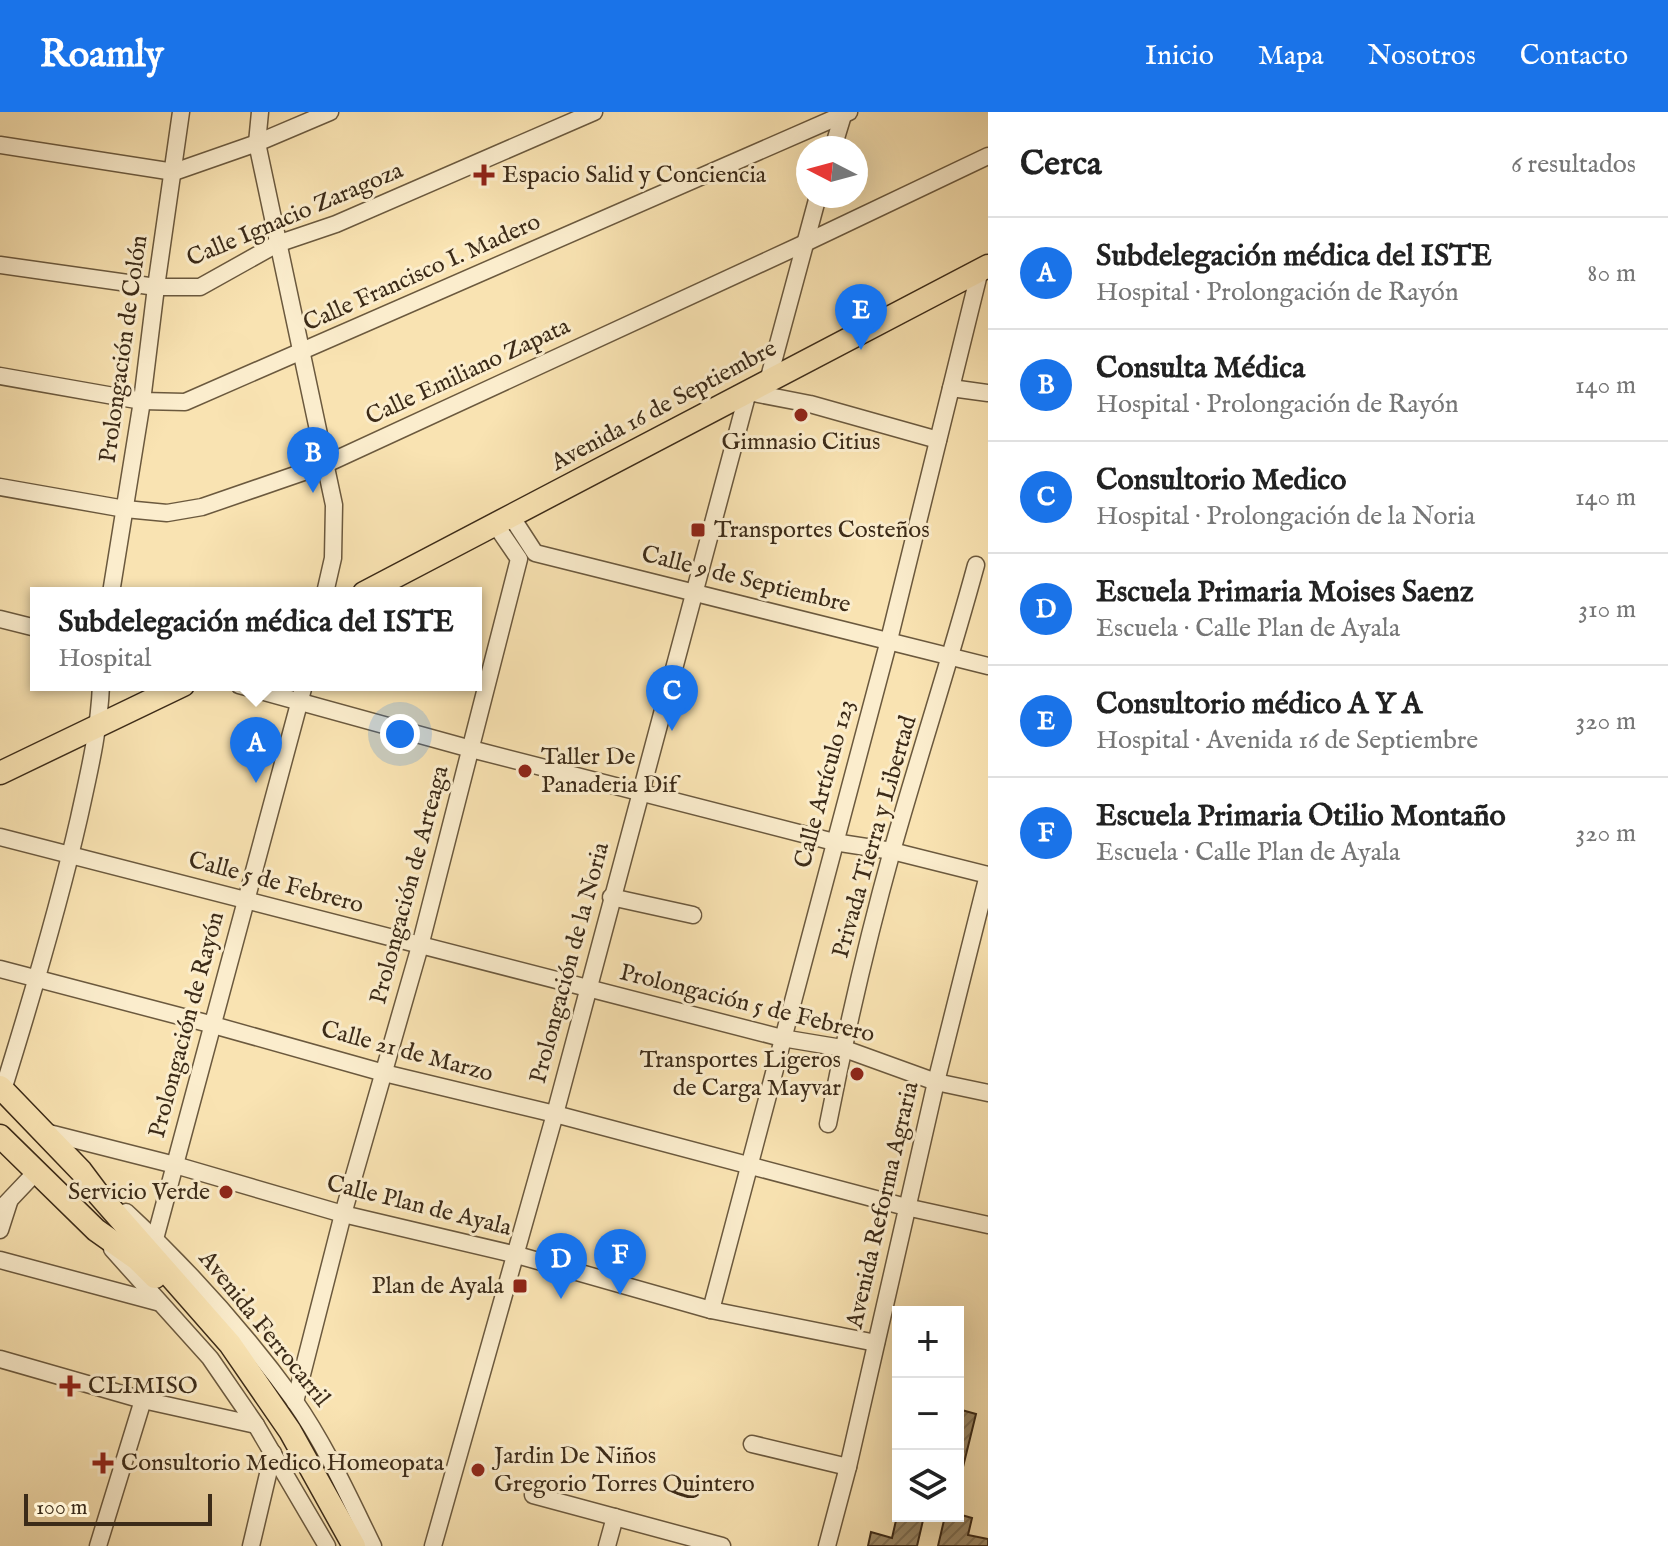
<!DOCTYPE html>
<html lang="es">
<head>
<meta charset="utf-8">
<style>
  body { margin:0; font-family:"IM FELL English",serif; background:#f2f2f2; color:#222 }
  .controls { position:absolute; right:24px; bottom:24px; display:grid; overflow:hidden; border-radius:0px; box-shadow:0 8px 32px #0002 }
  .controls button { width:72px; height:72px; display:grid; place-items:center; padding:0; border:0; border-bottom:2px solid #e0e0e0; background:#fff; color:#222; font:40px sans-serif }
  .compass { position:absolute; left:796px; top:24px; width:72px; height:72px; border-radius:50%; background:#fff; box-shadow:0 8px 32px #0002; rotate:276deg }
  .scale { position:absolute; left:24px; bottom:20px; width:188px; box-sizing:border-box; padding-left:8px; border:4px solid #3c2b18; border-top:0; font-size:22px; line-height:28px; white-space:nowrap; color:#3c2b18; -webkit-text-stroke:6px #fbedcd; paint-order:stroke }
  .you { position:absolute; left:400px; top:622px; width:28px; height:28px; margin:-20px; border:6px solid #fff; border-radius:50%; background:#1a73e8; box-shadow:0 0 0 12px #1a73e833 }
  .badge { display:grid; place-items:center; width:52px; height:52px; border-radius:50%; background:#1a73e8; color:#fff; font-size:26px; font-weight:700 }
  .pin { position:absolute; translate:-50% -66px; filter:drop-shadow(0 2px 4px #0008) }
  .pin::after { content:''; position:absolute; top:42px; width:28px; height:24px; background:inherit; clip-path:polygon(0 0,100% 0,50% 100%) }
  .popup { position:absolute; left:30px; top:475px; width:452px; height:104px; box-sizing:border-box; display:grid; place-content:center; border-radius:0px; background:#fff; filter:drop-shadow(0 2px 6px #0005); font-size:26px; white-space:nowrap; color:#767676 }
  .popup b { font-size:30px; color:#222 }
  .popup::after { content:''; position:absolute; left:50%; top:100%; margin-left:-16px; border:16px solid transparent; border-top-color:#fff }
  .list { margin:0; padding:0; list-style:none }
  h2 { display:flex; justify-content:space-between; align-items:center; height:104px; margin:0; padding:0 32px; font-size:34px }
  h2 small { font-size:26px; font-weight:400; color:#767676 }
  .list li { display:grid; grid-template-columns:52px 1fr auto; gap:24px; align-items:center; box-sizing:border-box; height:112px; padding:0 32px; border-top:2px solid #e0e0e0 }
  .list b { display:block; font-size:30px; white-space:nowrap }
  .list p { margin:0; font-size:26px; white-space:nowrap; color:#767676 }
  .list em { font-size:26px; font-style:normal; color:#767676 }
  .icon { flex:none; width:44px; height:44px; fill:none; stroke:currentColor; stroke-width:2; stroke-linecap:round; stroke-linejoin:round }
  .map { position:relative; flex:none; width:988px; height:1434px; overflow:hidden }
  header { display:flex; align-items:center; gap:48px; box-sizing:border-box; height:112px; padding:0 40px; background:#1a73e8; color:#fff }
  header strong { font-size:38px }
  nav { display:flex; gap:44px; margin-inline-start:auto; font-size:28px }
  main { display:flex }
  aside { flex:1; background:#fff }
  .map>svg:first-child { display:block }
</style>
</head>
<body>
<header>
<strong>Roamly</strong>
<nav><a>Inicio</a><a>Mapa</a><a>Nosotros</a><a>Contacto</a></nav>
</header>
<main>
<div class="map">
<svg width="988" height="1434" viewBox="0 0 988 1434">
  <defs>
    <pattern id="building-hatch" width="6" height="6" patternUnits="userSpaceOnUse" patternTransform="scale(2)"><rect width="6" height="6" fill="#9e8b68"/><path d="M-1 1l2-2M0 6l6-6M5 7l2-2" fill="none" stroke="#827255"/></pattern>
  </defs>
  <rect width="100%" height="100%" fill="#f9e3b2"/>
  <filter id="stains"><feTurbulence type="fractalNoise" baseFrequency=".0025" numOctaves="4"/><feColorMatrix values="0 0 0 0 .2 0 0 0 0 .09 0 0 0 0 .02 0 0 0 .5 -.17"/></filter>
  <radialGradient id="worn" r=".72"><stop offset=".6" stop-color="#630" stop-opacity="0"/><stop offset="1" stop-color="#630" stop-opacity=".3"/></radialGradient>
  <!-- building -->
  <g fill="url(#building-hatch)" stroke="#3c2b18" stroke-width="2">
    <polygon points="958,1297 976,1302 962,1359 958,1358"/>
    <polygon points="958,1402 972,1406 968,1423 988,1427 988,1434 938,1434 945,1404"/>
    <polygon points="897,1404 924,1404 917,1434 868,1434 871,1420 892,1426"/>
  </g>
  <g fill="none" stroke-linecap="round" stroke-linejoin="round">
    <defs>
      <g id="minor">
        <polyline points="260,0 257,31 334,393 333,446 325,481"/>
        <polyline points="0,33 174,60 257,31 330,0"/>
        <polyline points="833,36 844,0"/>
        <polyline points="0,153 156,175 200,175 277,132 336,112 594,0"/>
        <polyline points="0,264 142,289 185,290 849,0"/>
        <polyline points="768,269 818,84"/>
        <polyline points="951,276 988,281"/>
        <polyline points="0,375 125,397 167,401 202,395 324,353 803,132 988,44"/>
        <polyline points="511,404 535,441 988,554"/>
        <polyline points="111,481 142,289 156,175 181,0"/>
        <polyline points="0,507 36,516"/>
        <polyline points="239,573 471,637 834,730 892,739 988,763"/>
        <polyline points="0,725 782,926 842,936 936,970 988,981"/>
        <polyline points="611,785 693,803"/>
        <polyline points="0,857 206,911 384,961 555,1002 906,1095 988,1113"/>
        <path d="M 3,978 C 31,888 58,798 79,706 C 89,660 99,620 101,573"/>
        <path d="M 828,1012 C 846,920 867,829 892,739 C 919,643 950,549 976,453"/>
        <polyline points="45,1020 175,1053 343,1102 517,1143 711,1198 876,1231"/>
        <polyline points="0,1098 36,1060"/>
        <path d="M 126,1100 C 187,1156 245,1221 294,1288 C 325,1332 349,1385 373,1434"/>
        <polyline points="0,1118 9,1090"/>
        <polyline points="155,1127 304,573"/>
        <polyline points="112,1137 210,1246 256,1313 327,1434"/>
        <polyline points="0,1148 157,1190"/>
        <polyline points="711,1198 889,528 980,158"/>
        <polyline points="0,1247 143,1288 256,1313"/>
        <polyline points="295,1290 343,1102 420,834 519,447 495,412"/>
        <polyline points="752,1332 848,1355"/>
        <polyline points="533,1383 722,1434"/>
        <polyline points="98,1434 143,1288"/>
        <polyline points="251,1434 273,1341"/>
        <polyline points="433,1434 555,1002 748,280 810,292 938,328"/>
        <polyline points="607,1434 615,1405"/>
        <polyline points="827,1434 848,1355 936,970 988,763"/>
      </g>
      <g id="major">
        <polyline points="364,481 988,154"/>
        <polyline points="0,661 183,573"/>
        <polyline points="0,975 81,1059 99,1083 230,1232 290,1319 354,1434"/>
        <polyline points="0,1024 96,1118 137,1147 155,1165"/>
      </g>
    </defs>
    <!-- minor casing -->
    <use href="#minor" stroke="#6b593e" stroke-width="19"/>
    <!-- major casing -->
    <use href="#major" stroke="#3c2b18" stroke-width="25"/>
    <!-- minor -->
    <use href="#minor" stroke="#fbedcd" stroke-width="16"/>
    <!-- major -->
    <use href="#major" stroke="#f9e3b2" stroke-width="22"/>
  </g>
  <!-- markers -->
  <g fill="#8f2418" stroke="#fbedcd" stroke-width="3">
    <path d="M480 51h8v8h8v8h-8v8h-8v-8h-8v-8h8z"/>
    <circle cx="801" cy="303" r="8"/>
    <rect x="690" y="410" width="16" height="16" rx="4"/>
    <circle cx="525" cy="659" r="8"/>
    <circle cx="857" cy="962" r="8"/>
    <circle cx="226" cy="1080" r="8"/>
    <rect x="512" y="1166" width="16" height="16" rx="4"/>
    <path d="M66 1262h8v8h8v8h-8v8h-8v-8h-8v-8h8z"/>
    <path d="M99 1339h8v8h8v8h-8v8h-8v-8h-8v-8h8z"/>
    <circle cx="478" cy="1358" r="8"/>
  </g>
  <g text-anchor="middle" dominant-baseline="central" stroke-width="6" stroke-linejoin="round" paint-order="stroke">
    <!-- poi labels -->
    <g font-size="24" fill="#3c2b18" stroke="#fbedcd" text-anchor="start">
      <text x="502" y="63">Espacio Salid y Conciencia</text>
      <text x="801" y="330" text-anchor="middle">Gimnasio Citius</text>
      <text x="714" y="418">Transportes Costeños</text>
      <text x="541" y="645">Taller De<tspan x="541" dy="28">Panaderia Dif</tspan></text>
      <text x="841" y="948" text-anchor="end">Transportes Ligeros<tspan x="841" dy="28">de Carga Mayvar</tspan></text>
      <text x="210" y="1080" text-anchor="end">Servicio Verde</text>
      <text x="504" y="1174" text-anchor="end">Plan de Ayala</text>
      <text x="88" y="1274">CLIMISO</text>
      <text x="494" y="1344">Jardin De Niños<tspan x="494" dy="28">Gregorio Torres Quintero</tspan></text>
      <text x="121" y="1351">Consultorio Medico Homeopata</text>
    </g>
    <!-- street labels -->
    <g font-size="24" fill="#3c2b18" stroke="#fbedcd">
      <text transform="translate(295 103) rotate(-23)">Calle Ignacio Zaragoza</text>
      <text transform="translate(422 161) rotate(-24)">Calle Francisco I. Madero</text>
      <text transform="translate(124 237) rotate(-82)">Prolongación de Colón</text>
      <text transform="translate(468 260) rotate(-25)">Calle Emiliano Zapata</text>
      <text transform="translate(664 294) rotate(-28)">Avenida 16 de Septiembre</text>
      <text transform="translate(746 468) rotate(14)">Calle 9 de Septiembre</text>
      <text transform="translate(825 672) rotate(-75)">Calle Artículo 123</text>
      <text transform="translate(875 725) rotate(-74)">Privada Tierra y Libertad</text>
      <text transform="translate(276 771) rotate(15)">Calle 5 de Febrero</text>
      <text transform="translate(410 773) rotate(-75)">Prolongación de Arteaga</text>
      <text transform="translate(570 851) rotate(-75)">Prolongación de la Noria</text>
      <text transform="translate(747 892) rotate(14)">Prolongación 5 de Febrero</text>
      <text transform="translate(187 913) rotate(-75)">Prolongación de Rayón</text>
      <text transform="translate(407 940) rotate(15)">Calle 21 de Marzo</text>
      <text transform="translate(883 1093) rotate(-77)">Avenida Reforma Agraria</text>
      <text transform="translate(419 1094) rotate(14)">Calle Plan de Ayala</text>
      <text transform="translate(264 1217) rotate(51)">Avenida Ferrocarril</text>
    </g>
  </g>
  <rect width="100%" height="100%" filter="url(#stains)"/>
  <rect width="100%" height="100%" fill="url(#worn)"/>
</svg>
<div class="controls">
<button>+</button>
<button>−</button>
<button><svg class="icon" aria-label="layers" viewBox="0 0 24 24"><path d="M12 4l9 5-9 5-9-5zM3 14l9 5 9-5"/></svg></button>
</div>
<svg class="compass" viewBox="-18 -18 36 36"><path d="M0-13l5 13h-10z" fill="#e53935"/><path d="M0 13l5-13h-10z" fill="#767676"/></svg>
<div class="scale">100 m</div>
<div class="you"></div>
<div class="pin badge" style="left:256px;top:671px">A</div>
<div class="popup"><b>Subdelegación médica del ISTE</b>Hospital</div>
<div class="pin badge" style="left:313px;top:381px">B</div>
<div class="pin badge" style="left:672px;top:619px">C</div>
<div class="pin badge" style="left:561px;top:1187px">D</div>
<div class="pin badge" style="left:861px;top:238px">E</div>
<div class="pin badge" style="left:620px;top:1183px">F</div>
</div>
<aside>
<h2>Cerca<small>6 resultados</small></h2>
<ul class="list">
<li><span class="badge">A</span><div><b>Subdelegación médica del ISTE</b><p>Hospital · Prolongación de Rayón</p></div><em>80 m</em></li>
<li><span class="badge">B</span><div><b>Consulta Médica</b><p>Hospital · Prolongación de Rayón</p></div><em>140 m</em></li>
<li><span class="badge">C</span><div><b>Consultorio Medico</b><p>Hospital · Prolongación de la Noria</p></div><em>140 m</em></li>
<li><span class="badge">D</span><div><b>Escuela Primaria Moises Saenz</b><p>Escuela · Calle Plan de Ayala</p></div><em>310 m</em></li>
<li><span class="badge">E</span><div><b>Consultorio médico A Y A</b><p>Hospital · Avenida 16 de Septiembre</p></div><em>320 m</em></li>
<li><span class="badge">F</span><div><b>Escuela Primaria Otilio Montaño</b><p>Escuela · Calle Plan de Ayala</p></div><em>320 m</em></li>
</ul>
</aside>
</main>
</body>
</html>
